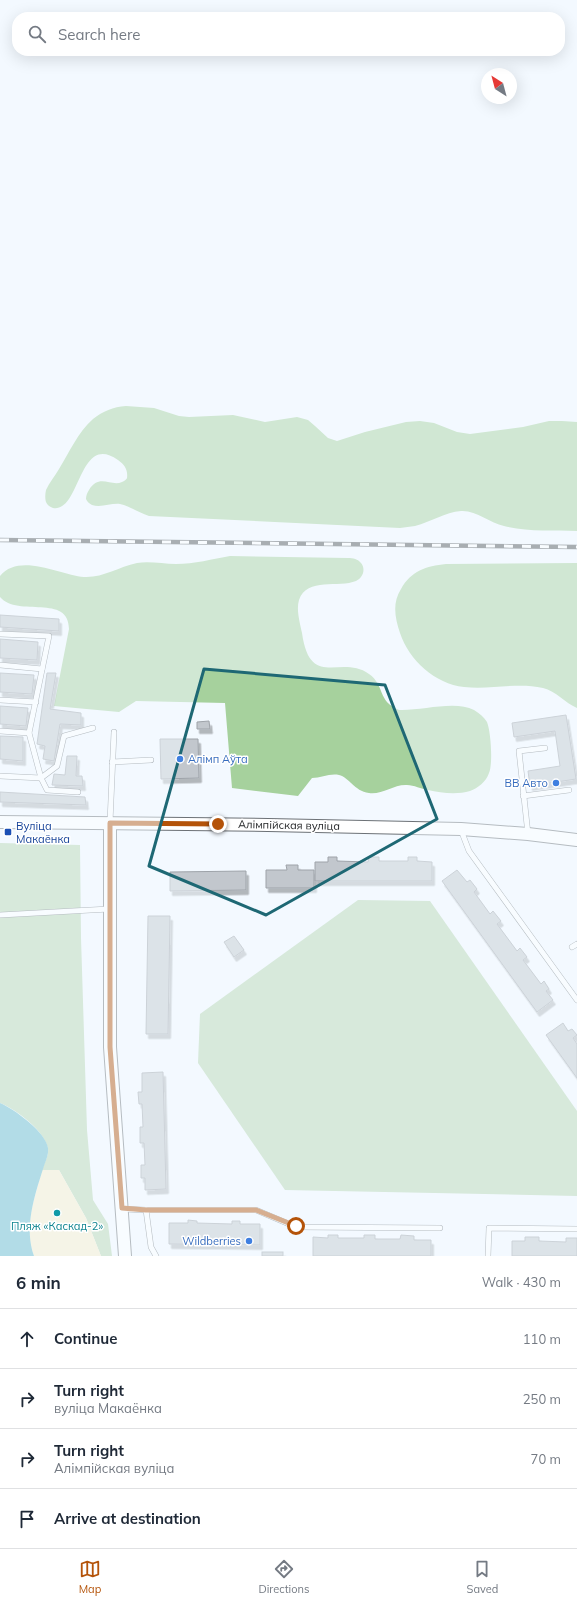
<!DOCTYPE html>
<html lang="en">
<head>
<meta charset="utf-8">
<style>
  body { margin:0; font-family:Mulish,sans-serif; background:#f2f2f3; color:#1f2937 }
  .compass { position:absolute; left:481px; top:68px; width:36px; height:36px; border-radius:50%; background:#fff; box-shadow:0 4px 16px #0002; rotate:324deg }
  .stop { position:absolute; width:12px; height:12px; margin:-9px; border:3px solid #b45309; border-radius:50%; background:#fff }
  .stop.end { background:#b45309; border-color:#fff; box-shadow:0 1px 4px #0008 }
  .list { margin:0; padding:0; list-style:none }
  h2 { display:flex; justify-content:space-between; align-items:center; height:52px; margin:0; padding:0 16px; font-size:17px }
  h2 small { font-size:13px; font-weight:400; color:#747a83 }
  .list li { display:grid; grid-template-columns:26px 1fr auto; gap:12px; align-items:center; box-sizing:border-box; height:60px; padding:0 16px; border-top:1px solid #e0e1e3 }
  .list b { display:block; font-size:15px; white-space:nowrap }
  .list p { margin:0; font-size:13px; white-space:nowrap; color:#747a83 }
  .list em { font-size:13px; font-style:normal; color:#747a83 }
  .icon { flex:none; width:22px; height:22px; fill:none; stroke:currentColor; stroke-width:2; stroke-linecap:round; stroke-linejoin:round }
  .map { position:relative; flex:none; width:577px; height:1256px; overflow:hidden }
  .search { position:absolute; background:#fff; box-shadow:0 4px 16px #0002; left:12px; right:12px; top:12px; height:44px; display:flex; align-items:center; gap:10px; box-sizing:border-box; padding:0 14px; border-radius:16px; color:#747a83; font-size:15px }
  .sheet { height:292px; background:#fff }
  nav { display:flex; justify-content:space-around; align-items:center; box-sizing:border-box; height:56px; border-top:1px solid #e0e1e3; background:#fff; font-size:11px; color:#747a83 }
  nav a { display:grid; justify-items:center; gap:2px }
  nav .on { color:#b45309 }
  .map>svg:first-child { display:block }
</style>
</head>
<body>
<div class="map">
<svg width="577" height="1256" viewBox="0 0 577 1256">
  <defs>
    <filter id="shadow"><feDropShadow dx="2.5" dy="4.5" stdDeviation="0" flood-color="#0004"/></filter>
  </defs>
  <rect width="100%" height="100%" fill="#f3f9ff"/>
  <!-- green -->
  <g fill="#b5d4af">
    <path d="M 0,843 L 80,845 L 81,938 L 87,1130 L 93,1200 L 108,1224 L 112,1256 L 101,1256 L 86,1218 L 59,1170 L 42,1170 C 44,1164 49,1155 48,1149 C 45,1131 16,1109 0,1103 Z"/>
    <polygon points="358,900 430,901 577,1111 577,1196 285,1190 198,1063 200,1014"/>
  </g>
  <!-- forest -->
  <g fill="#a6d19d">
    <path d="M 126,406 L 154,408 L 179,416 L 189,417 L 233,415 L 265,422 L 297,417 L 308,420 L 315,426 L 328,438 L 337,441 L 365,432 L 406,422 L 420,421 L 434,423 L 457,432 L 470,434 L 523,427 L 549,421 L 562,421 L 577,422 L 577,531 C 553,530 528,532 504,526 C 490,523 476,510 461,511 C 445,512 431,522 415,526 C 410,527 405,527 400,528 L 149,516 C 139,513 130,506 120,504 C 111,503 101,508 92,505 C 90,504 87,502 86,499 C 86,496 87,493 89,490 C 99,473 111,487 122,482 C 123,482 127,479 127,478 C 128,470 125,465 118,460 C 78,432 81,513 53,508 C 50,507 47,505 46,502 C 45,499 45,494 46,490 C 49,483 55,476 59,469 C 69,453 78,432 93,419 C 103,411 113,407 126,406 Z"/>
    <path d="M 230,556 L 348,558 C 353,558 358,559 361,563 C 366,569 363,578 356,581 C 339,588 307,577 299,600 C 296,610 300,623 302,633 C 310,690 341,654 369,674 C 385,685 377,701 399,710 C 421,711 455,700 474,710 C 479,713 484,717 487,722 C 491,732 493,764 489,773 C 486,782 478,788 470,791 C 457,795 441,793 428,790 C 421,789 414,785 407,785 C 394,784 382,795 369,793 C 354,791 349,777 339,775 C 330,773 321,778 312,778 L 298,796 L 232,788 L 225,703 L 136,701 L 119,712 L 54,706 L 69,629 C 69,593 18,618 0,597 L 0,576 C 19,552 61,575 84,577 C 103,578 118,567 137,563 C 150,561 163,564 176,564 C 194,564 213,559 230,556 Z"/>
    <path d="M 577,563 L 577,708 C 565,703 556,691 543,688 C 517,682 491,690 464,687 C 435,684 409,660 400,633 C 395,618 392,603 401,589 C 411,571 426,566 446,564 Z"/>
  </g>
  <!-- sand -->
  <path fill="#f8eec9" d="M 42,1170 L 59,1170 L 86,1218 L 101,1256 L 34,1256 C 23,1226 35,1199 42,1170 Z"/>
  <!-- water -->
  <path fill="#64b9c9" d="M 0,1103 C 14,1109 46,1132 48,1148 C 49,1155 45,1162 43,1169 C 34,1197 24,1228 34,1256 L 0,1256 Z"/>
  <!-- building -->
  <g fill="#c2c7cd" stroke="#9ea3a9" filter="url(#shadow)">
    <polygon points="0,615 59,619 59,631 0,627"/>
    <polygon points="0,639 38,642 37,660 0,658"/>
    <polygon points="0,673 34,675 32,694 0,692"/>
    <polygon points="47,673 56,673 50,709 81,713 81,725 60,724 54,761 43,759 45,746 37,744"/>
    <polygon points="0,706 28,708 26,726 0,724"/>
    <polygon points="566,715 576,779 530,786 528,771 560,766 555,731 514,737 512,723"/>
    <polygon points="209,721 210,729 197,729 197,722"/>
    <polygon points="0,736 23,737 23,761 0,759"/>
    <polygon points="160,739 198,739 199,778 161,779"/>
    <polygon points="67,756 77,756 76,776 82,776 83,786 52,785 54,774 65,775"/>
    <polygon points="0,792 85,797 86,805 0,802"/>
    <polygon points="328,857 337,857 337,861 368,862 369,857 379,857 379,861 408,861 408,857 417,857 417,861 432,862 432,881 315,881 315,862 328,862"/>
    <polygon points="286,865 298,865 298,870 314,870 314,888 266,888 266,870 287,870"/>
    <polygon points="457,870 467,882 470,880 477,889 474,892 490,914 493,911 501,921 497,924 517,951 520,948 527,957 523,960 541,984 544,981 549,989 546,991 553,1000 537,1012 442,881"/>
    <polygon points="246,871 246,890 170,891 170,872"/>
    <polygon points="148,916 170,916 168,1034 146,1034"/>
    <polygon points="234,936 244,950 234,957 224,942"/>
    <polygon points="563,1023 568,1031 572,1029 577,1035 573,1038 577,1044 577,1078 546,1035"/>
    <polygon points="163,1072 166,1189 145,1190 145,1178 141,1178 141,1165 145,1165 144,1143 140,1143 140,1127 143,1127 142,1104 139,1104 138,1092 142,1092 142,1073"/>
    <polygon points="188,1220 197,1221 197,1223 232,1224 232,1221 240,1221 240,1224 260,1224 260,1245 169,1244 169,1223 188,1223"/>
    <polygon points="328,1235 338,1235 338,1238 364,1238 364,1235 375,1235 375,1239 400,1239 401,1235 414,1236 414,1240 431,1240 431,1256 313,1256 313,1237 328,1238"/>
    <polygon points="525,1237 539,1237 539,1241 566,1242 566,1238 577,1238 577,1256 512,1256 512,1241 525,1241"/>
    <rect x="262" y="1252" width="21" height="4"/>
  </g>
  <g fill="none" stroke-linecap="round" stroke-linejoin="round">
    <defs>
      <g id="service">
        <polyline points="0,634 49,636 29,733 41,778 47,790 78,792"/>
        <polyline points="0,665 42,669"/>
        <polyline points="0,700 36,702"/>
        <polyline points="0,731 29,733"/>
        <polyline points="112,762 151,760"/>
        <polyline points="0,776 41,778 57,766 64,736 93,728"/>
        <polyline points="523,796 569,790"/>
        <polyline points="110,822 114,732"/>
        <polyline points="461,830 469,851 577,1000"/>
        <polyline points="528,834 519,751 545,748"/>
        <polyline points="0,915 109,909"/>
        <polyline points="572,947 577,944"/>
        <polyline points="122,1209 146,1210 256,1210 296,1227 440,1228"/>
        <polyline points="146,1210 151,1247 156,1256"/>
        <polyline points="488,1256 489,1228 577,1229"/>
      </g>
      <g id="tertiary">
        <polyline points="0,822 268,825 461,829 528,834 577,840"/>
        <polyline points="110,823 110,1047 125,1256"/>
      </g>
    </defs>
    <!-- service casing -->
    <use href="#service" stroke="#6c7176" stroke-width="6"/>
    <!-- tertiary casing -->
    <use href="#tertiary" stroke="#6c7176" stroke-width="14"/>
    <!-- service -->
    <use href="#service" stroke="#fff" stroke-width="5"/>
    <!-- tertiary -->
    <use href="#tertiary" stroke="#fff" stroke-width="12"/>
    <defs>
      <polyline id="rail" points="0,540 577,547"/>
    </defs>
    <!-- rail casing -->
    <use href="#rail" stroke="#4f5255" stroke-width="4.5"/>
    <!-- rail -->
    <use href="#rail" stroke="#fff" stroke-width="3" stroke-dasharray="9" stroke-linecap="butt"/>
  </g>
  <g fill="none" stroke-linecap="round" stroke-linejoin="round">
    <!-- route -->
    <polyline stroke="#b45309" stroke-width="5" points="218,824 110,823 110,1047 122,1208 146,1210 256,1210 296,1226"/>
  </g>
  <!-- marked area -->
  <path d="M0 0H577V1256H0ZM 204,669 L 385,685 L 437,819 L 266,915 L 149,866 Z" fill="#f3f9ff" fill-opacity=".55" fill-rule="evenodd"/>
  <path fill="none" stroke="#1e6874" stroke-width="3" stroke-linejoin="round" d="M 204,669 L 385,685 L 437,819 L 266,915 L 149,866 Z"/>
  <!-- markers -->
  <g fill="#3f7fe0" stroke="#fff" stroke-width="1.5">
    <circle cx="180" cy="759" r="4"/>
    <circle cx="556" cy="783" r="4"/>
    <circle cx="249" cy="1241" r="4"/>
  </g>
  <rect fill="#1a4fb4" stroke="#fff" stroke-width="1.5" x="4" y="828" width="8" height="8" rx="2"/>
  <circle fill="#0f9aa8" stroke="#fff" stroke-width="1.5" cx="57" cy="1213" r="4"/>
  <g text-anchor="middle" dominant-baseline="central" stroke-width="3" stroke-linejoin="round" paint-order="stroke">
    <!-- shop labels -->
    <g font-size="11" fill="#366cbe" stroke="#fff" text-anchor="end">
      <text x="188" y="759" text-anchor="start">Алімп Аўта</text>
      <text x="548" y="783">ВВ Авто</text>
      <text x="241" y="1241">Wildberries</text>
    </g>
    <!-- street labels -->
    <g font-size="11" fill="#222426" stroke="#fff">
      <text transform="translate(289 825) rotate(1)">Алімпійская вуліца</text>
    </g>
    <!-- transit labels -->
    <g font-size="11" fill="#164399" stroke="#fff" text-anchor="start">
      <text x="16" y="826">Вуліца<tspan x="16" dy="13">Макаёнка</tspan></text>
    </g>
    <!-- culture labels -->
    <g font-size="11" fill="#0d838f" stroke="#fff">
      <text x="57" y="1226">Пляж «Каскад-2»</text>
    </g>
  </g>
</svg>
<svg class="compass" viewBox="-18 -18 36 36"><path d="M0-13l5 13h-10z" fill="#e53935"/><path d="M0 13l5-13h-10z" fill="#747a83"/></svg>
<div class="stop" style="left:296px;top:1226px"></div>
<div class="stop end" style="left:218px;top:824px"></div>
<div class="search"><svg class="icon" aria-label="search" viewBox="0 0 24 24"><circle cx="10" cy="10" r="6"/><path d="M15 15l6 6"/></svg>Search here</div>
</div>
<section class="sheet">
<h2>6 min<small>Walk · 430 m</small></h2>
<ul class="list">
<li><svg class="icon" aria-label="ahead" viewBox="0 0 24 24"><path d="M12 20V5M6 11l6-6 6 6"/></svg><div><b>Continue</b></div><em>110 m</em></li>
<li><svg class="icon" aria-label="right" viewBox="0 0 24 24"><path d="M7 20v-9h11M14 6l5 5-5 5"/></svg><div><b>Turn right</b><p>вуліца Макаёнка</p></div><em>250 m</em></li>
<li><svg class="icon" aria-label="right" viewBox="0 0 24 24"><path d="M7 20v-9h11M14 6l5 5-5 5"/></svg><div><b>Turn right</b><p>Алімпійская вуліца</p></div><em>70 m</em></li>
<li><svg class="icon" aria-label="arrive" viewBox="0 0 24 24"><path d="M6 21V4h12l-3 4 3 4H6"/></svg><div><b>Arrive at destination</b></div></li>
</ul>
</section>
<nav>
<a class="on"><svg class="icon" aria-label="map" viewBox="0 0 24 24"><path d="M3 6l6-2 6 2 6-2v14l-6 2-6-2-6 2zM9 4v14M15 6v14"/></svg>Map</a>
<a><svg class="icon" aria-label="directions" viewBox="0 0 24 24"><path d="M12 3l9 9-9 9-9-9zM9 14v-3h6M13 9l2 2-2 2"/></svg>Directions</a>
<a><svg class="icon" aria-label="saved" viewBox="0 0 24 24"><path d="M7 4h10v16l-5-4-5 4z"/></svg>Saved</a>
</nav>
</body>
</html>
